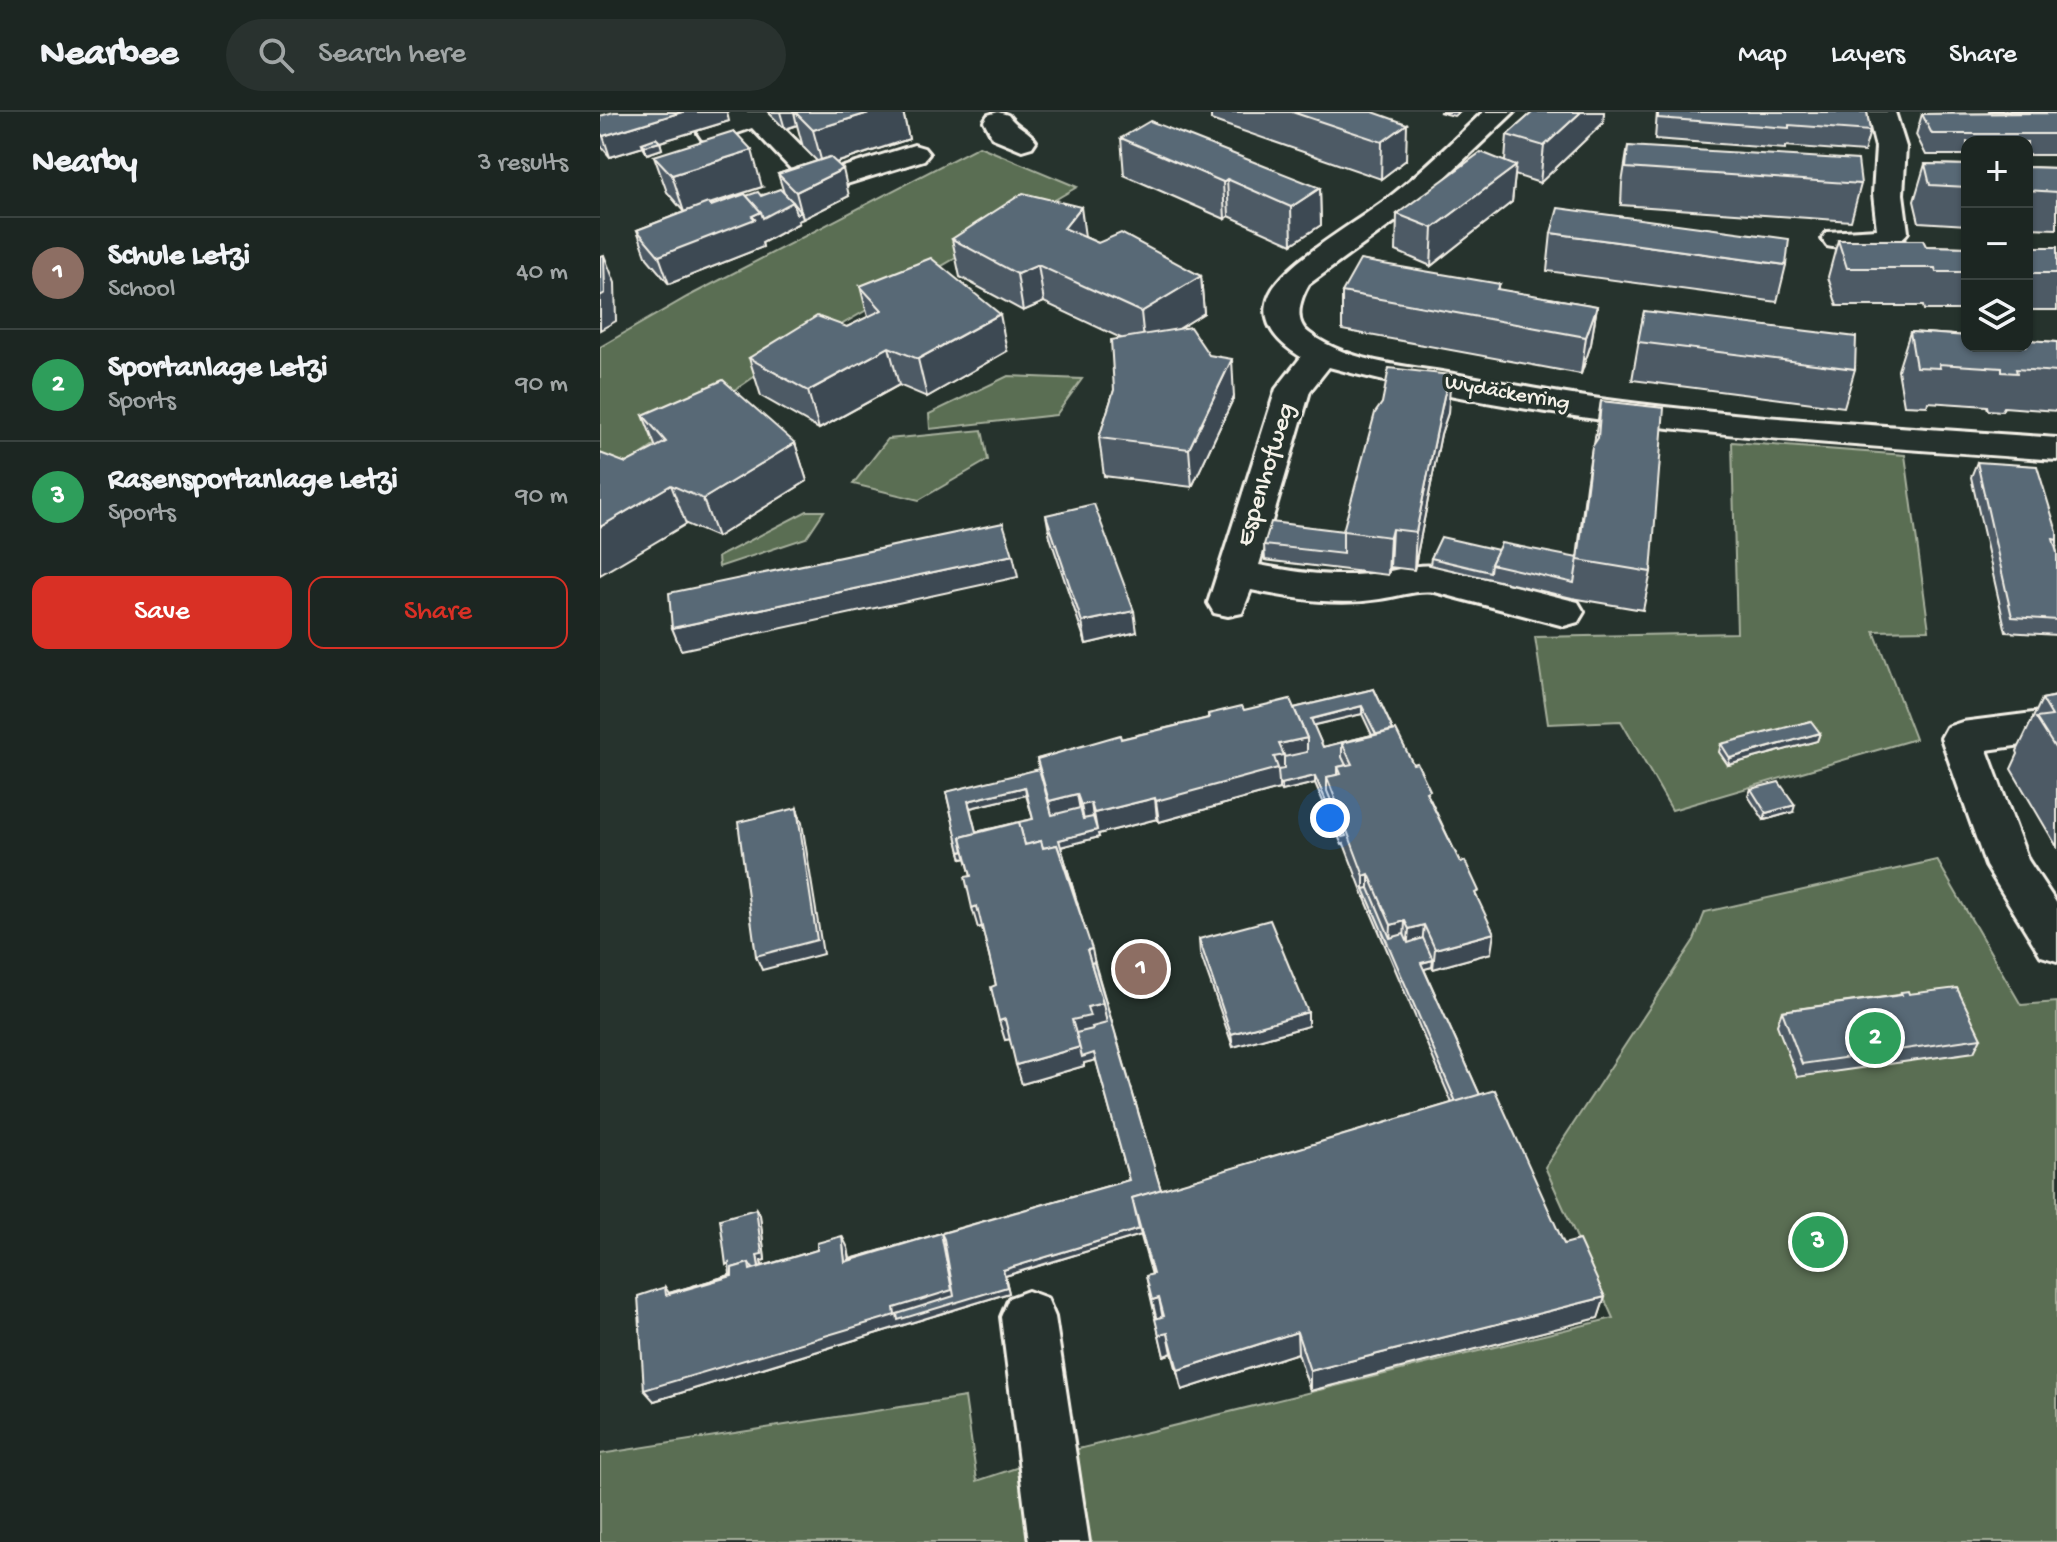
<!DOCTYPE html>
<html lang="en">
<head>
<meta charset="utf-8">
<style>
  body { margin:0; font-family:"Gochi Hand",sans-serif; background:#29322f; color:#f1f3f6 }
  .controls { position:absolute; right:24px; top:24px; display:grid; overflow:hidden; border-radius:16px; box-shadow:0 2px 6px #0004 }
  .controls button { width:72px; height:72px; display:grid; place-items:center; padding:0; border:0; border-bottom:2px solid #3a4340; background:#1c2622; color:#f1f3f6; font:40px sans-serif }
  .you { position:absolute; left:730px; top:706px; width:28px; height:28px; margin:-20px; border:6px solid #fff; border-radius:50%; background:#1a73e8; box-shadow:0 0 0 12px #1a73e833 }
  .badge { display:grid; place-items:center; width:52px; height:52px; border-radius:50%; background:#d93025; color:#fff; font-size:26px; font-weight:700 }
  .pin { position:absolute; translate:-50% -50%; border:4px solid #fff; box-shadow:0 2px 8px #0006 }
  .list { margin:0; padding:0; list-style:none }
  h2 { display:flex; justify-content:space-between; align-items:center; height:104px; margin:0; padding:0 32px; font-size:34px }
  h2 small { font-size:26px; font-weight:400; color:#a0a5a5 }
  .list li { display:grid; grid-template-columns:52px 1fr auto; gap:24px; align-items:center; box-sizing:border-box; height:112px; padding:0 32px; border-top:2px solid #3a4340 }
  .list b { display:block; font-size:30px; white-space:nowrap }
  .list p { margin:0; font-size:26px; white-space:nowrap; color:#a0a5a5 }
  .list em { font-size:26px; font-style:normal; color:#a0a5a5 }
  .actions { display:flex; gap:16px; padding:24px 32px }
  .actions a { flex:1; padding:18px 0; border:2px solid #d93025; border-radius:16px; text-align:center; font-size:28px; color:#d93025 }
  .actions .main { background:#d93025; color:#fff }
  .icon { flex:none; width:44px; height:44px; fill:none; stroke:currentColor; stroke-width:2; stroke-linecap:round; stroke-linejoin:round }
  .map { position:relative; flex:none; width:1457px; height:1430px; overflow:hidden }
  header { display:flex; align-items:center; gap:48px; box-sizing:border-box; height:112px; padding:0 40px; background:#1c2622; border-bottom:2px solid #3a4340 }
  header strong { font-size:38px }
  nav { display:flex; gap:44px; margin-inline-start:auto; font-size:28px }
  .search { width:560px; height:72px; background:#29322f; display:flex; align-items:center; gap:20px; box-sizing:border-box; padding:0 28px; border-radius:44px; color:#a0a5a5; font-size:30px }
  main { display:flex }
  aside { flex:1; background:#1c2622 }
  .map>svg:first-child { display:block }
</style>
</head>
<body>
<header>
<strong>Nearbee</strong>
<div class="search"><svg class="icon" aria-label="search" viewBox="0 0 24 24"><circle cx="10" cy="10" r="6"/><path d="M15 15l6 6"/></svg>Search here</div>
<nav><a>Map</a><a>Layers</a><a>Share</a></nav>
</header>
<main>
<aside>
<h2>Nearby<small>3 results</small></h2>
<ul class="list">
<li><span class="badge" style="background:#8d6e63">1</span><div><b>Schule Letzi</b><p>School</p></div><em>40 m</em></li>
<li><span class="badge" style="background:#2e9e5b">2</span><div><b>Sportanlage Letzi</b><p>Sports</p></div><em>90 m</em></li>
<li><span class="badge" style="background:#2e9e5b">3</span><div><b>Rasensportanlage Letzi</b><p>Sports</p></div><em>90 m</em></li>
</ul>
<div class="actions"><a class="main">Save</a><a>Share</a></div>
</aside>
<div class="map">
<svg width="1457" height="1430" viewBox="0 0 1457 1430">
  <rect width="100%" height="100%" fill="#26332d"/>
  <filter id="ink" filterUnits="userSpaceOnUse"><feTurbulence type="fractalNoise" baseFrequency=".0125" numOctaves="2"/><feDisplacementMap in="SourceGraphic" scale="16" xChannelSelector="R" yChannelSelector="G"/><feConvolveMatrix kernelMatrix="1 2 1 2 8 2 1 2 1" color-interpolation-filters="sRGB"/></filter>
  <g filter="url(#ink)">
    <!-- green -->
    <g fill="#5a6e52" stroke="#a7b09d" stroke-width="2">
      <polygon points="379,34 477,75 164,258 0,371 0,235 87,185"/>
      <polygon points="408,264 482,267 456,303 330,317 329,302"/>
      <polygon points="382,318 388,348 319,388 253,372 288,327"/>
      <polygon points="1132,330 1305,343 1329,518 1274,519 1315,627 1072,698 1021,609 948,612 935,525 1137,521"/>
      <polygon points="207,399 224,399 206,426 119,455 118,445"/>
      <polygon points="1337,748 1421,893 1457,890 1457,1430 0,1430 0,1342 365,1285 377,1369 458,1342 1013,1206 945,1055 1094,828 1105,800"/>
    </g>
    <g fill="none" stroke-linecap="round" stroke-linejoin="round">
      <defs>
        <g id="minor">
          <polygon points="116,0 168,0 227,60 314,33 324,36 329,42 324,48 221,80 210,77 152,16 112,30 102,27 98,21 102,15 122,9"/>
          <path d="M 398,0 L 408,3 C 417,16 429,18 436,29 L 432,35 L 422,38 L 393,26 L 384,9 L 388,3 Z"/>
          <path d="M 883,0 L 914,0 L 811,98 L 709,172 C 700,187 693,209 709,221 C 749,252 812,254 860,263 C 899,270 939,278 979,284 C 1137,307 1298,314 1457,326 L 1457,348 C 1214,329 965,319 729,255 L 710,279 L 659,453 C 699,461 738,466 779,461 C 799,458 814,452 835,454 L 978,490 L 984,500 L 978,510 L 964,514 L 835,480 C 814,478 801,484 780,487 C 736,494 694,487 651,478 L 642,501 L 628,504 L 614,501 L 608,491 L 676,277 L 701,245 C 681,233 660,214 668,187 C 678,153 759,109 788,86 C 822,60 852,29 883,0 Z"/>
          <path d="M 1267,0 L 1295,0 L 1306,35 L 1303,82 L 1308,120 C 1293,142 1251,139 1227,134 L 1222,127 L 1227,120 L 1277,117 L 1273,82 L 1276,35 Z"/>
          <polygon points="1391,0 1457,0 1457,9 1395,6"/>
          <polygon points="1457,598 1457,628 1387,638 1428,748 1457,792 1457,849 1441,844 1386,754 1341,626 1347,615 1362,610"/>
          <polygon points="428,1179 447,1186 455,1205 489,1430 429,1430 401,1205 409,1186"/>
        </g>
      </defs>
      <!-- minor casing -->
      <use href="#minor" stroke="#f4f1e8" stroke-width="6"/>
      <!-- minor -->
      <use href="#minor" fill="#26332d" fill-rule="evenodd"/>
    </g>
    <!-- wall -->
    <g fill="#4d5a65" stroke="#f4f1e8" stroke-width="2" fill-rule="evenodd">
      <polygon points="168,0 303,0 309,27 236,51 249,84 198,109 199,111 162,131 163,135 69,172 47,146 37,118 84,100 67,80 54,44 162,75 110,92 111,94 146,84 184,81 178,62 217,49 203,35 197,13 185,17"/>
      <polygon points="611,0 773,0 806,48 781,67 611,8"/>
      <polygon points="839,0 859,0 854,4"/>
      <polygon points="933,0 1004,0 1003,11 940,71 915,63 912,90 831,154 796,139 797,102 905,49 907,23"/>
      <polygon points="1057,0 1267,0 1270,19 1264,40 1185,34 1185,37 1055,27"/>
      <polygon points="1457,1 1457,43 1427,43 1427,30 1367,30 1367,43 1326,43 1316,23 1322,2"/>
      <polygon points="0,4 129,9 60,30 62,37 47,42 43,35 10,45 0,33"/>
      <polygon points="521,26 720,76 721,113 692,132 629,104 625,107 524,63"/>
      <polygon points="1028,34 1261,72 1251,109 1021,93 1022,71"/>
      <polygon points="1325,52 1367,53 1367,113 1319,110 1314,89"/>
      <polygon points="1427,55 1457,56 1457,117 1427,116"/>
      <polygon points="951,121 1186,153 1177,190 947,159"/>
      <polygon points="485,125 498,131 601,164 604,201 578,217 634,285 592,375 504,364 499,326 514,278 521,226 444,190 423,199 360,165 352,127"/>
      <polygon points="1238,128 1326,134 1367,135 1367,198 1324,198 1323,194 1237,194 1228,165"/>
      <rect x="1427" y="135" width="30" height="63"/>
      <polygon points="260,174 407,239 327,285 299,273 219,317 161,284 149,246 247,215 268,205"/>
      <polygon points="899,178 997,194 991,232 981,262 742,218 742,180"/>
      <polygon points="1044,199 1255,257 1244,295 1032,268"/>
      <polygon points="1310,220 1457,230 1457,299 1404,295 1402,299 1388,298 1387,294 1328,290 1327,294 1304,293 1298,258"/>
      <polygon points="1001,289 1051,460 1043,498 972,486 830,453 831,446 977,446 986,374 992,335 994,332"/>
      <polygon points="848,301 841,322 814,458 790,455 788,463 665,448 664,433 743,419"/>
      <polygon points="43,303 195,331 207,369 117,425 86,412 26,351 56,336"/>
      <polygon points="1377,350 1457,420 1457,432 1456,436 1457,441 1457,523 1406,520 1371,365"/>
      <polygon points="446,403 537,520 486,532 450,425"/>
      <path d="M 774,577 L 793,618 L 830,687 L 878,788 L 891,841 L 833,857 L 832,855 L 824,857 L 880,983 L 964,1132 L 1005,1185 L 998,1206 L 710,1279 L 698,1241 L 582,1278 L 572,1241 L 564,1244 L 546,1164 L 552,1163 L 540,1121 L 541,1123 L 405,1164 L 409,1181 L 54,1289 L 65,1175 L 69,1181 L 130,1163 L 156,1097 L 160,1103 L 165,1148 L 161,1149 L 162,1154 L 248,1136 L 250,1147 L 529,1068 L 496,948 L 484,951 L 484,954 L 422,972 L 410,927 L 405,928 L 396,873 L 382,815 L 378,816 L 371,764 L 366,746 L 362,747 L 346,680 L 440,662 L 437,647 L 608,606 L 608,602 L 644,598 L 694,596 ZM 762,602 L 772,623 L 723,635 L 713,613 ZM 715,671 L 742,733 L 744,732 L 764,784 L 852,991 L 561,1078 L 461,735 L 499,725 L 498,722 L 557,707 L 559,710 L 679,677 L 682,679 ZM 426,683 L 433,707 L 376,720 L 370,696 Z"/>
      <polygon points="1457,584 1457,735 1411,657 1418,642 1417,639 1442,587"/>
      <polygon points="1220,621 1217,629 1128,653 1119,640 1121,632"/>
      <polygon points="1151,677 1193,700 1164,708 1148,684"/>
      <polygon points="599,827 708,914 633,935 600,841"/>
      <polygon points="1301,880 1381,926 1374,940 1197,965 1177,913 1182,899 1299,883"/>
    </g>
    <!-- shaded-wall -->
    <g fill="#3e4a53" stroke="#f4f1e8" stroke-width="2">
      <polygon points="82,0 127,0 129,9 53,32 60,30 62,37 47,42 42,31 43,35 10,45 3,24"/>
      <polygon points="180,0 194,0 197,13 185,17"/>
      <polygon points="272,0 303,0 309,27 223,55 213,18"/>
      <polygon points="981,0 1004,0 1003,11 940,71 944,34"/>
      <polygon points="807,12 806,48 781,67 782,30"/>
      <polygon points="152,38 162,75 84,100 72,63"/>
      <polygon points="916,54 912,90 831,154 833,116"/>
      <polygon points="243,57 249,84 203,107 196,80"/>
      <polygon points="627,67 629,104 625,107 623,70"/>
      <polygon points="720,76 721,113 692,132 691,95"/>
      <polygon points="193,90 201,100 203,107 198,109 199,111 162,131 163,135 69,172 59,144 161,100"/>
      <polygon points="481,95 486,132 464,116"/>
      <polygon points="4,143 15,171 16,209 0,218 0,184"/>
      <polygon points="438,153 444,190 423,199 417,162"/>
      <polygon points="601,164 604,201 545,238 541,200"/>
      <polygon points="997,194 991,232 981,262 986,225"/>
      <polygon points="400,202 407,239 327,285 318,247"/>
      <polygon points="289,235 299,273 219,317 208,279"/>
      <polygon points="632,247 634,285 592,375 589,337"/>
      <polygon points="851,263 848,301 841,322 814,458 816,420 844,284"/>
      <polygon points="195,331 207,369 117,425 103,387"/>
      <polygon points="71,373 86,412 0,463 0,415"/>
      <polygon points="792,417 790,455 788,463 790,425"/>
      <polygon points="413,443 418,465 81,538 72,516"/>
      <polygon points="534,499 537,520 486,532 482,510"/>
      <polygon points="762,594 762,602 711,614 711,607"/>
      <polygon points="1220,621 1217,629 1128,653 1130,646"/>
      <polygon points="707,626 707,647 684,664 679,666 679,677 559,710 556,689 674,645 679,632"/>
      <polygon points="715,664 715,671 682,679 681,672"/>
      <polygon points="425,675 426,683 370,696 368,689"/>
      <polygon points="477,682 481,703 453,710 449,689"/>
      <polygon points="555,686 557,707 498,722 499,725 460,735 459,728 497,718 494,701"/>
      <polygon points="491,691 494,712 485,714 481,693"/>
      <polygon points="1195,693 1193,700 1164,708 1166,701"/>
      <polygon points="197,696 202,711 223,842 162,858 156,844"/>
      <polygon points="424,731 362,747 360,740"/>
      <polygon points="769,762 769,783 764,777 764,764"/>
      <polygon points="377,794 383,814 378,816 372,796"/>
      <polygon points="805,809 804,829 790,833 791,813"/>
      <polygon points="824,813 822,833 807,838 809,817"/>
      <polygon points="894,821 891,841 833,857 835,837"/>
      <polygon points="492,837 496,857 492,858 487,838"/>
      <polygon points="833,848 832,855 821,858 821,851"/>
      <polygon points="503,891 507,911 494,924 477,928 472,908 487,895"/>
      <polygon points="708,900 708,914 633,935 631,922"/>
      <polygon points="405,907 411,927 405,928 399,909"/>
      <polygon points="480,935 494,941 496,948 484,951 484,954 422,972 416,953"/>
      <polygon points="156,1097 160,1103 165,1148 161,1149 163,1161 159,1155 157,1143"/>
      <polygon points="539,1117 541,1123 405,1164 409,1181 54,1289 44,1278 245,1150 242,1124 248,1136 251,1155 341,1121 407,1175 403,1158"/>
      <polygon points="1005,1185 998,1206 710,1279 710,1259"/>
      <polygon points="559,1186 563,1207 557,1209 552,1188"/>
      <polygon points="697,1220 698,1241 582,1278 578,1258"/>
      <polygon points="568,1221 572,1241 564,1244 559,1223"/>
    </g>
    <!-- building -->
    <g fill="#596976" stroke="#f4f1e8" stroke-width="2" fill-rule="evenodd">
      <polygon points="14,0 82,0 3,24 0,21 0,4"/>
      <polygon points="195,0 272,0 213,18"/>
      <polygon points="692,0 773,0 807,12 782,30"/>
      <polygon points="933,0 981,0 944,34 907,23"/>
      <polygon points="1058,0 1267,0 1270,19 1189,13 1189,16 1058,6"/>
      <polygon points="1457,1 1457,22 1332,22 1322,2"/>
      <polygon points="550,9 720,76 691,95 627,67 623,70 521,26"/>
      <polygon points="134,19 152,38 72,63 54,44"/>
      <polygon points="56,26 60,30 45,34 42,31"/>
      <polygon points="1028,34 1258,48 1261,72 1026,56"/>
      <polygon points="881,40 916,54 833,116 797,102"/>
      <polygon points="230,45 243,57 196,80 178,62"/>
      <polygon points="1325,52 1367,53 1367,75 1330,73"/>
      <polygon points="1427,55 1457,56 1457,80 1427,78"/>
      <polygon points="180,77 193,90 163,106 161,100 146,84 158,80 161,84"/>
      <polygon points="423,81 481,95 464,116 498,131 521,121 601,164 541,200 438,153 417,162 352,127"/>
      <polygon points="145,82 161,100 152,104 155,107 59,144 37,118 108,91 111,94"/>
      <polygon points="193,91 201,100 196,102"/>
      <polygon points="958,96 1189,127 1186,153 951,121"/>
      <polygon points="1238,128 1323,128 1326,134 1367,135 1367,160 1336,160 1335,156 1247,156"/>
      <rect x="1427" y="135" width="30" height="26"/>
      <polygon points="4,143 5,181 0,184 0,144"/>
      <polygon points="331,146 400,202 318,247 289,235 208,279 149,246 217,204 247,215 282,198 260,174"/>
      <polygon points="760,148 900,172 897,177 997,194 986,225 742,180"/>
      <polygon points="1044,199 1256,225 1255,257 1038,230"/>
      <polygon points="590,215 609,243 632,247 589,337 499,326 514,278 511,228"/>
      <polygon points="1310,220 1367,224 1367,234 1427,234 1427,228 1457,230 1457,260 1416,257 1417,261 1402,260 1402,256 1339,252 1340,256 1316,255"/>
      <polygon points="789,256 851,263 844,284 816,420 792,417 790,425 743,419 775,301 782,291"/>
      <polygon points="123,268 195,331 103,387 71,373 0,415 0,341 26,351 66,330 43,303"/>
      <polygon points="1001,289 1064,296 1051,460 978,448 992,335 998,326"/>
      <polygon points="1377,350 1437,354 1457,420 1457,428 1453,427 1457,441 1457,508 1412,505"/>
      <polygon points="494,392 534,499 482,510 446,403"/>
      <polygon points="671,410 743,419 743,442 664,433"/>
      <polygon points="403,411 413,443 72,516 69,481"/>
      <polygon points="841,425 898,438 891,452 890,460 831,446"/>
      <polygon points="901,431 978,446 974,471 891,452"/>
      <path d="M 774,577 L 793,618 L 742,631 L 742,645 L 746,653 L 738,655 L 738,663 L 727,665 L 727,679 L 746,724 L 742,725 L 715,664 L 681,672 L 679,670 L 678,658 L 684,657 L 684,645 L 707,640 L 707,626 L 694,596 ZM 762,594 L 776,622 L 723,635 L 711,607 Z"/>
      <polygon points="1457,584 1457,639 1436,606 1452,604 1442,587"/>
      <polygon points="690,587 707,626 679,632 684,643 674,645 678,656 556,689 555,686 494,701 491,691 481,693 477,682 449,689 437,647 520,623 521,627 609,606 608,602 642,594 644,598"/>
      <polygon points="1211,609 1220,621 1130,646 1121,632"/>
      <polygon points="796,618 813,652 817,651 830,678 826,680 860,750 865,749 879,779 875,781 894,821 835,837 824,813 809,817 805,809 791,813 769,762 764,764 727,665 741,662 738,655 752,652 742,631"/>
      <polygon points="439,657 452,703 480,696 483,707 493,705 497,718 459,728 478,794 457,733 443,736 441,729 425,733 419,710 433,707 425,675 368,689 376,720 418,711 361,725 364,739 360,740 346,680"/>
      <polygon points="1179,670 1195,693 1166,701 1151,677"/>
      <polygon points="197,696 217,828 156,844 138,710"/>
      <polygon points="419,710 425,733 441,729 443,736 457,733 492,837 487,838 503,891 487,895 490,904 472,908 480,935 416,953 405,907 399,909 391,875 396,873 377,794 372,796 365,765 371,764 361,725"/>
      <polygon points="769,776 790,826 804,822 808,831 823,826 833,848 821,851 880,983 856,990 764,777"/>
      <polygon points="670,808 708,900 631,922 599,827"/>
      <polygon points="494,850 561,1078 532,1086 539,1117 403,1158 407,1175 298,1208 297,1202 354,1184 344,1127 341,1121 248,1148 529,1068 494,941 482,945 476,921 493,917 492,915 507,911 503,891 491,851"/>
      <polygon points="1357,876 1381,926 1202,952 1182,899 1302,883 1301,880 1308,879 1309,882"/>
      <polygon points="895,978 964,1132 979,1128 1005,1185 710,1259 697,1220 578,1258 568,1221 559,1223 555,1207 564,1204 559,1186 552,1188 546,1164 553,1162 532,1086"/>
      <polygon points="156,1097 162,1142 157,1143 159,1155 217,1138 153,1157 149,1151 132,1156 132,1164 69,1182 69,1181 130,1163 129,1151 126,1153 120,1107"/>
      <polygon points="341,1121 352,1178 294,1196 295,1203 44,1278 38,1184 65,1175 66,1183 132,1164 132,1156 149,1151 150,1158 217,1138 217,1131 242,1124 245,1150"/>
    </g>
  </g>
  <g text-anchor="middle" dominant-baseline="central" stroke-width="7" stroke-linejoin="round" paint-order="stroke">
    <!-- far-street labels -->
    <g font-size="22" fill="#f4f1e8" stroke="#26332d">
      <text transform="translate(907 282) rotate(10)">Wydäckerring</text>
    </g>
    <!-- street labels -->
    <g font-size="26" fill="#f4f1e8" stroke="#26332d">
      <text transform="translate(667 363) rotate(-73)">Espenhofweg</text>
    </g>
  </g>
</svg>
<div class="controls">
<button>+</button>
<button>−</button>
<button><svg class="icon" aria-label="layers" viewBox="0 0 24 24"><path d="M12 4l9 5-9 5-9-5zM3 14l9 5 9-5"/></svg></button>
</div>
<div class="you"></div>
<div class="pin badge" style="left:541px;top:857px;background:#8d6e63">1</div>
<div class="pin badge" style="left:1275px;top:926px;background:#2e9e5b">2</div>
<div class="pin badge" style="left:1218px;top:1130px;background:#2e9e5b">3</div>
</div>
</main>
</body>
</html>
